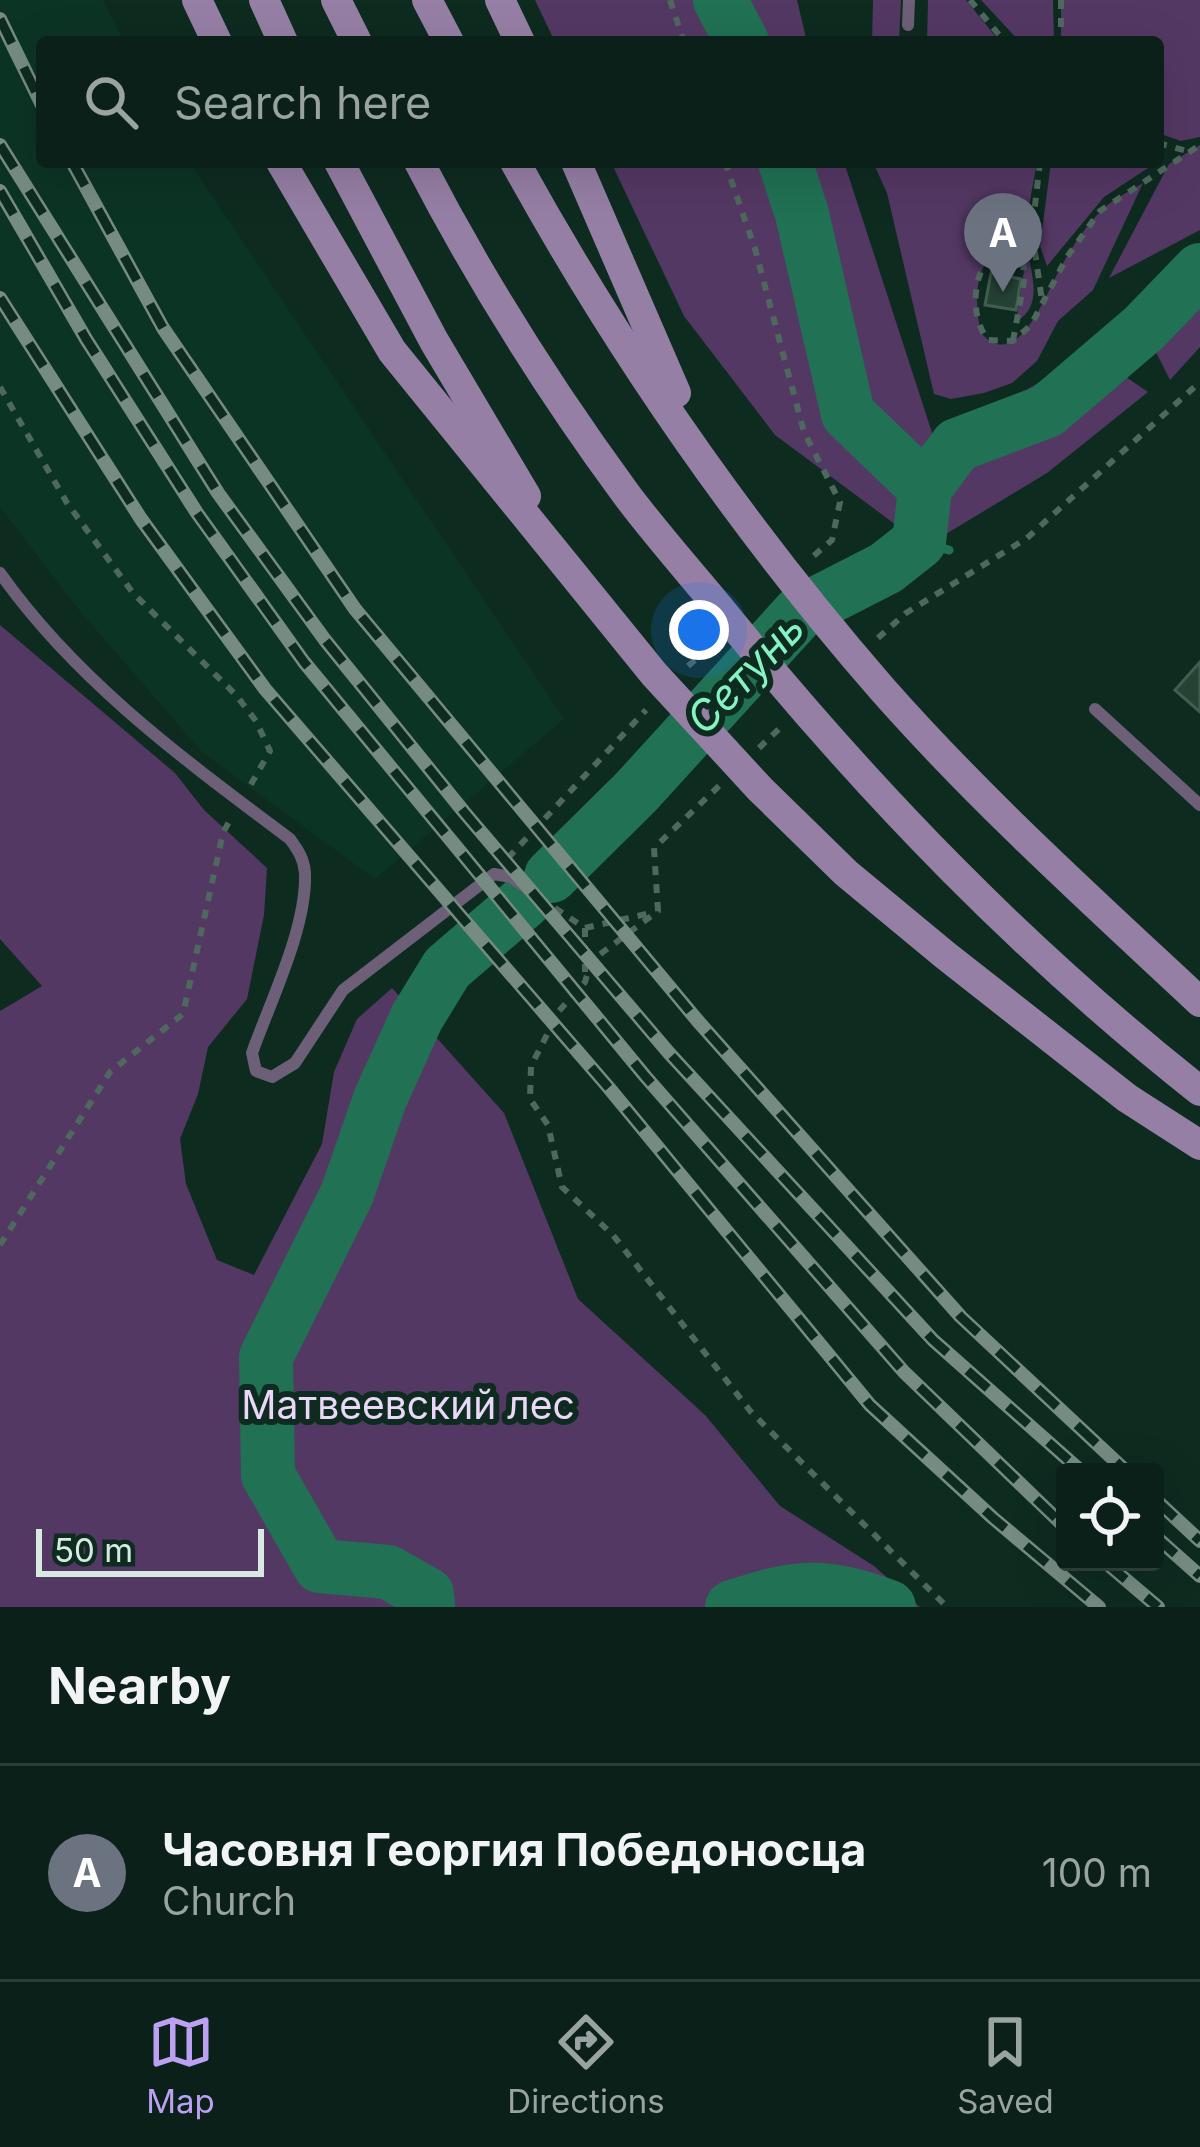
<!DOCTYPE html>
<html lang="en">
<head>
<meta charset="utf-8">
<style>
  body { margin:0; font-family:Inter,sans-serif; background:#182d25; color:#f1f3f6 }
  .controls { position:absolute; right:36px; bottom:36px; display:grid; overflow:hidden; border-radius:12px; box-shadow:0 12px 48px #0002 }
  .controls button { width:108px; height:108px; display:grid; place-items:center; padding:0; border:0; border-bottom:3px solid #2a3e37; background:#0a2018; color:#f1f3f6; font:60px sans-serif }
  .scale { position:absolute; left:36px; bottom:30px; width:228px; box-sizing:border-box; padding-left:12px; border:6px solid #d8e9e1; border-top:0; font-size:33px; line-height:42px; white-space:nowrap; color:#d8e9e1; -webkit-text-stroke:9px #0e2b20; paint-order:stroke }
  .you { position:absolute; left:699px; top:630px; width:42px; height:42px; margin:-30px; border:9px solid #fff; border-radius:50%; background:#1a73e8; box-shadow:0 0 0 18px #1a73e833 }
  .badge { display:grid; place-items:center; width:78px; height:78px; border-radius:50%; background:#bca0f2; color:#fff; font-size:39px; font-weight:700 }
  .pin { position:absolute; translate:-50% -99px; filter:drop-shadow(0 3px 6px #0008) }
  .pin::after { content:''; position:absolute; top:63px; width:42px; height:36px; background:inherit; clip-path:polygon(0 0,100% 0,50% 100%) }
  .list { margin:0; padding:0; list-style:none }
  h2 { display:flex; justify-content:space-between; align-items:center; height:156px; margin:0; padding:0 48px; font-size:51px }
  h2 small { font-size:39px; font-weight:400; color:#99a3a2 }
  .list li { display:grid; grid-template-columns:78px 1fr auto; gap:36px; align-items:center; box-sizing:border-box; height:216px; padding:0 48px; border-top:3px solid #2a3e37 }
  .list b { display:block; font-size:45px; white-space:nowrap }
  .list p { margin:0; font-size:39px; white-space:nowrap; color:#99a3a2 }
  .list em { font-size:39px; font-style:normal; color:#99a3a2 }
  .icon { flex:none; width:66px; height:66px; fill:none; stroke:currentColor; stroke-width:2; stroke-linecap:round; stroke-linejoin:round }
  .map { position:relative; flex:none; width:1200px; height:1607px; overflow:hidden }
  .search { position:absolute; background:#0a2018; box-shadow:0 12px 48px #0002; left:36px; right:36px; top:36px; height:132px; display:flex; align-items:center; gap:30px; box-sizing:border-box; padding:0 42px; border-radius:12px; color:#99a3a2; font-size:45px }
  .sheet { height:372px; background:#0a2018 }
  nav { display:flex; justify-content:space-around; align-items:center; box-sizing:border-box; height:168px; border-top:3px solid #2a3e37; background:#0a2018; font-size:33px; color:#99a3a2 }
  nav a { display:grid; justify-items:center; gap:6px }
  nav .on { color:#bca0f2 }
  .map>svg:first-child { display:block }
</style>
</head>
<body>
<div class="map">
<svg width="1200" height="1607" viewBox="0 0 1200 1607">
  <rect width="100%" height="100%" fill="#0e2b20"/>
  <!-- built -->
  <polygon fill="#0c3425" points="0,0 103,0 124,42 42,42 42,162 189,162 564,719 375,879 202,752 79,610 0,507"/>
  <!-- green -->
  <g fill="#543864">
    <polygon points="535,0 797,0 807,42 555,42"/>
    <polygon points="873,0 901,0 899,42 872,42"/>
    <polygon points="928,0 966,0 1000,42 927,42"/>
    <polygon points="981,0 1053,0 1054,42 1020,42"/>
    <polygon points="1061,0 1200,0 1200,137 1181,141 1158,133 1158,42 1061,42"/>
    <polygon points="1200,145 1200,230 1109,278 1169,164"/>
    <polygon points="611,162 844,162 936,445 1089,352 1148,392 1047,473 931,543 919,542 775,435 684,316"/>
    <path d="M 873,162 L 1037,162 C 1033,185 1028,208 1026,231 C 1024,261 1050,302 1016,322 L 1025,264 L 1016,247 L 1005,245 C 973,262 974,301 981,333 C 1018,375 1047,291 1060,269 C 1070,250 1083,230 1097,215 C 1109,201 1128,192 1143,183 L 1093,290 L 1058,321 L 1037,361 L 1012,383 L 984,393 L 951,399 L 934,394 L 887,193 Z"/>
    <polygon points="1051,162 1157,162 1104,197 1047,266 1040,246"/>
    <polygon points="1200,270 1200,347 1170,380 1144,328"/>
    <polygon points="0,625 175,773 204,810 267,868 264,915 247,999 208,1047 198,1094 180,1139 186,1184 217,1260 254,1275 322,1144 334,1072 357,1019 392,988 504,1113 578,1299 705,1415 780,1506 874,1566 920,1607 0,1607 0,1011 42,986 0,939"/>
  </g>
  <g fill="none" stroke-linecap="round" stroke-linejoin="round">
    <!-- stream -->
    <polyline stroke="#217154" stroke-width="9" points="919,542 949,550"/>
    <!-- river -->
    <g stroke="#217154" stroke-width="54">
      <polyline points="720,0 742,42"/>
      <polyline points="925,488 957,445 1047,411 1144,328 1200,270"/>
      <polyline points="551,876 636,792 800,612 886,568 919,542 925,488 848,414 802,214 785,162"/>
      <polyline points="428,1607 427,1594 388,1572 320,1566 268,1475 266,1357 347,1194 380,1099 417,1017 447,968 524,902"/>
      <path d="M 732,1607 C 796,1586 825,1582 889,1607"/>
    </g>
  </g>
  <!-- building -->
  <g fill="#254235" stroke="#405e50" stroke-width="3">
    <polygon points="991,273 1021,279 1016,310 985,305"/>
    <polygon points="1200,662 1200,712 1175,690"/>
  </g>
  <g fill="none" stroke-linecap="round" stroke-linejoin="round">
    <!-- path -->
    <g stroke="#4f685e" stroke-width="6" stroke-dasharray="9 9" stroke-linecap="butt">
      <polyline points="670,0 684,42"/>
      <polyline points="970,0 1005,42"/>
      <polyline points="1061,0 1061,42"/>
      <polyline points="1158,143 1187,151"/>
      <polyline points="725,162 755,249 804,432 840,502 832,540 810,559"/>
      <polyline points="1040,162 1032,231 1042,301"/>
      <path d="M 1013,341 L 1024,281 L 1023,258 L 1011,245 C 973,252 966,313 988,340 L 1013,341 L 1031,325 L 1067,257 L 1100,211 L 1200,145"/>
      <polyline points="0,387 67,503 133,593 236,695 256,721 270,751 250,786"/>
      <polyline points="878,638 906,613 1027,538 1200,382"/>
      <polyline points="688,666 715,643"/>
      <polyline points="759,748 780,728"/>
      <polyline points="719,786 654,848 658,911 591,961 585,982 559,1011 531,1066 530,1099 548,1125 562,1187 613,1235 751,1412 947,1607"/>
      <polyline points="508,858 646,710"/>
      <polyline points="540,898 585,928 655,912"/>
      <polyline points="585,928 585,972"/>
      <polyline points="0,1245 110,1072 183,1014 223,833 231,818"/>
    </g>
    <!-- service -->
    <g stroke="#6d5f77" stroke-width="12">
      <polyline points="908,25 909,0"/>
      <path d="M 0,573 C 77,682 185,760 290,839 C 298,850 304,859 305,873 C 307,928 270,1002 252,1053 L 256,1071 L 272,1077 L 295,1063 L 343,990 L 494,874 L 511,877 L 528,889"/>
      <polyline points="1095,709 1200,805"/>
    </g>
    <!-- secondary -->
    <g stroke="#967fa5" stroke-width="30">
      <polyline points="197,0 217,42"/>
      <polyline points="264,0 283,42"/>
      <polyline points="336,0 357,42"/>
      <polyline points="427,0 449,42"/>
      <polyline points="500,0 520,42"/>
      <polyline points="281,162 392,351 654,674 760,789 846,873 945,955 1127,1098 1200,1145"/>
      <polyline points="339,162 434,341 526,496"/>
      <path d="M 419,162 C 479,278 549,389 626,494 C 659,538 696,579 730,621 C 873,796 1023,951 1200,1091"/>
      <path d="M 515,162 C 618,349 743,529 883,690 C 981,801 1092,901 1200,1002"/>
      <polyline points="576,162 676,393"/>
    </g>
    <defs>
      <g id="rail">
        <polyline points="0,19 42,105"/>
        <polyline points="0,145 218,493 325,640 464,812 669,1053 933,1340 1082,1472"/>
        <polyline points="72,162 163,328 355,609 697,1020 961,1317 1127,1472"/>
        <polyline points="0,191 86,339 197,513 304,662 645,1076 904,1372 1065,1527"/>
        <polyline points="0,298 141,519 265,689 609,1088 870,1405 993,1518 1099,1607"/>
        <polyline points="1155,1499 1200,1541"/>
        <polyline points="1155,1536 1200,1576"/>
        <polyline points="1105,1562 1158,1607"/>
      </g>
    </defs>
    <!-- rail casing -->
    <use href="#rail" stroke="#768c83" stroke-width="14"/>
    <!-- rail -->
    <use href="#rail" stroke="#0e2b20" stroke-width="9" stroke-dasharray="27" stroke-linecap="butt"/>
  </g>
  <g text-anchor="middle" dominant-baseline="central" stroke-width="12" stroke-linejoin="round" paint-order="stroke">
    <!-- park labels -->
    <g font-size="39" fill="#ebd8f8" stroke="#0e2b20">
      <text x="408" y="1404">Матвеевский лес</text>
    </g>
    <!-- water labels -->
    <g font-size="42" font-style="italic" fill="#86f3c5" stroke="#0e2b20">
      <text transform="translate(745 673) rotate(-46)">Сетунь</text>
    </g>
  </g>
</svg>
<div class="controls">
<button><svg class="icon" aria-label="locate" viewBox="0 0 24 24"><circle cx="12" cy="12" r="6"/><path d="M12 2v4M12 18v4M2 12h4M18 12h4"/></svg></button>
</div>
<div class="scale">50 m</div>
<div class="you"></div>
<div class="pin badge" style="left:1003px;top:292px;background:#6b7280">A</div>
<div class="search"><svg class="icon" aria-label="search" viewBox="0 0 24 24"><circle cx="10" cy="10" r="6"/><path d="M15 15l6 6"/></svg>Search here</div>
</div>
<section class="sheet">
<h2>Nearby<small></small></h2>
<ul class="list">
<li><span class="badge" style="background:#6b7280">A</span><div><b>Часовня Георгия Победоносца</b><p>Church</p></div><em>100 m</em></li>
</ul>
</section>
<nav>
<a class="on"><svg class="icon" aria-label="map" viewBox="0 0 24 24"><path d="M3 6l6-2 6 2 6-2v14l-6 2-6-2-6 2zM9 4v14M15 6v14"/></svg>Map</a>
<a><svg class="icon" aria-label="directions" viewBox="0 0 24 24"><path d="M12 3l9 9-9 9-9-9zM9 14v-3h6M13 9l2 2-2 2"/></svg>Directions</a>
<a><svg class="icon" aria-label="saved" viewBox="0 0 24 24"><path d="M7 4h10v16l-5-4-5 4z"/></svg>Saved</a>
</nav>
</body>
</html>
